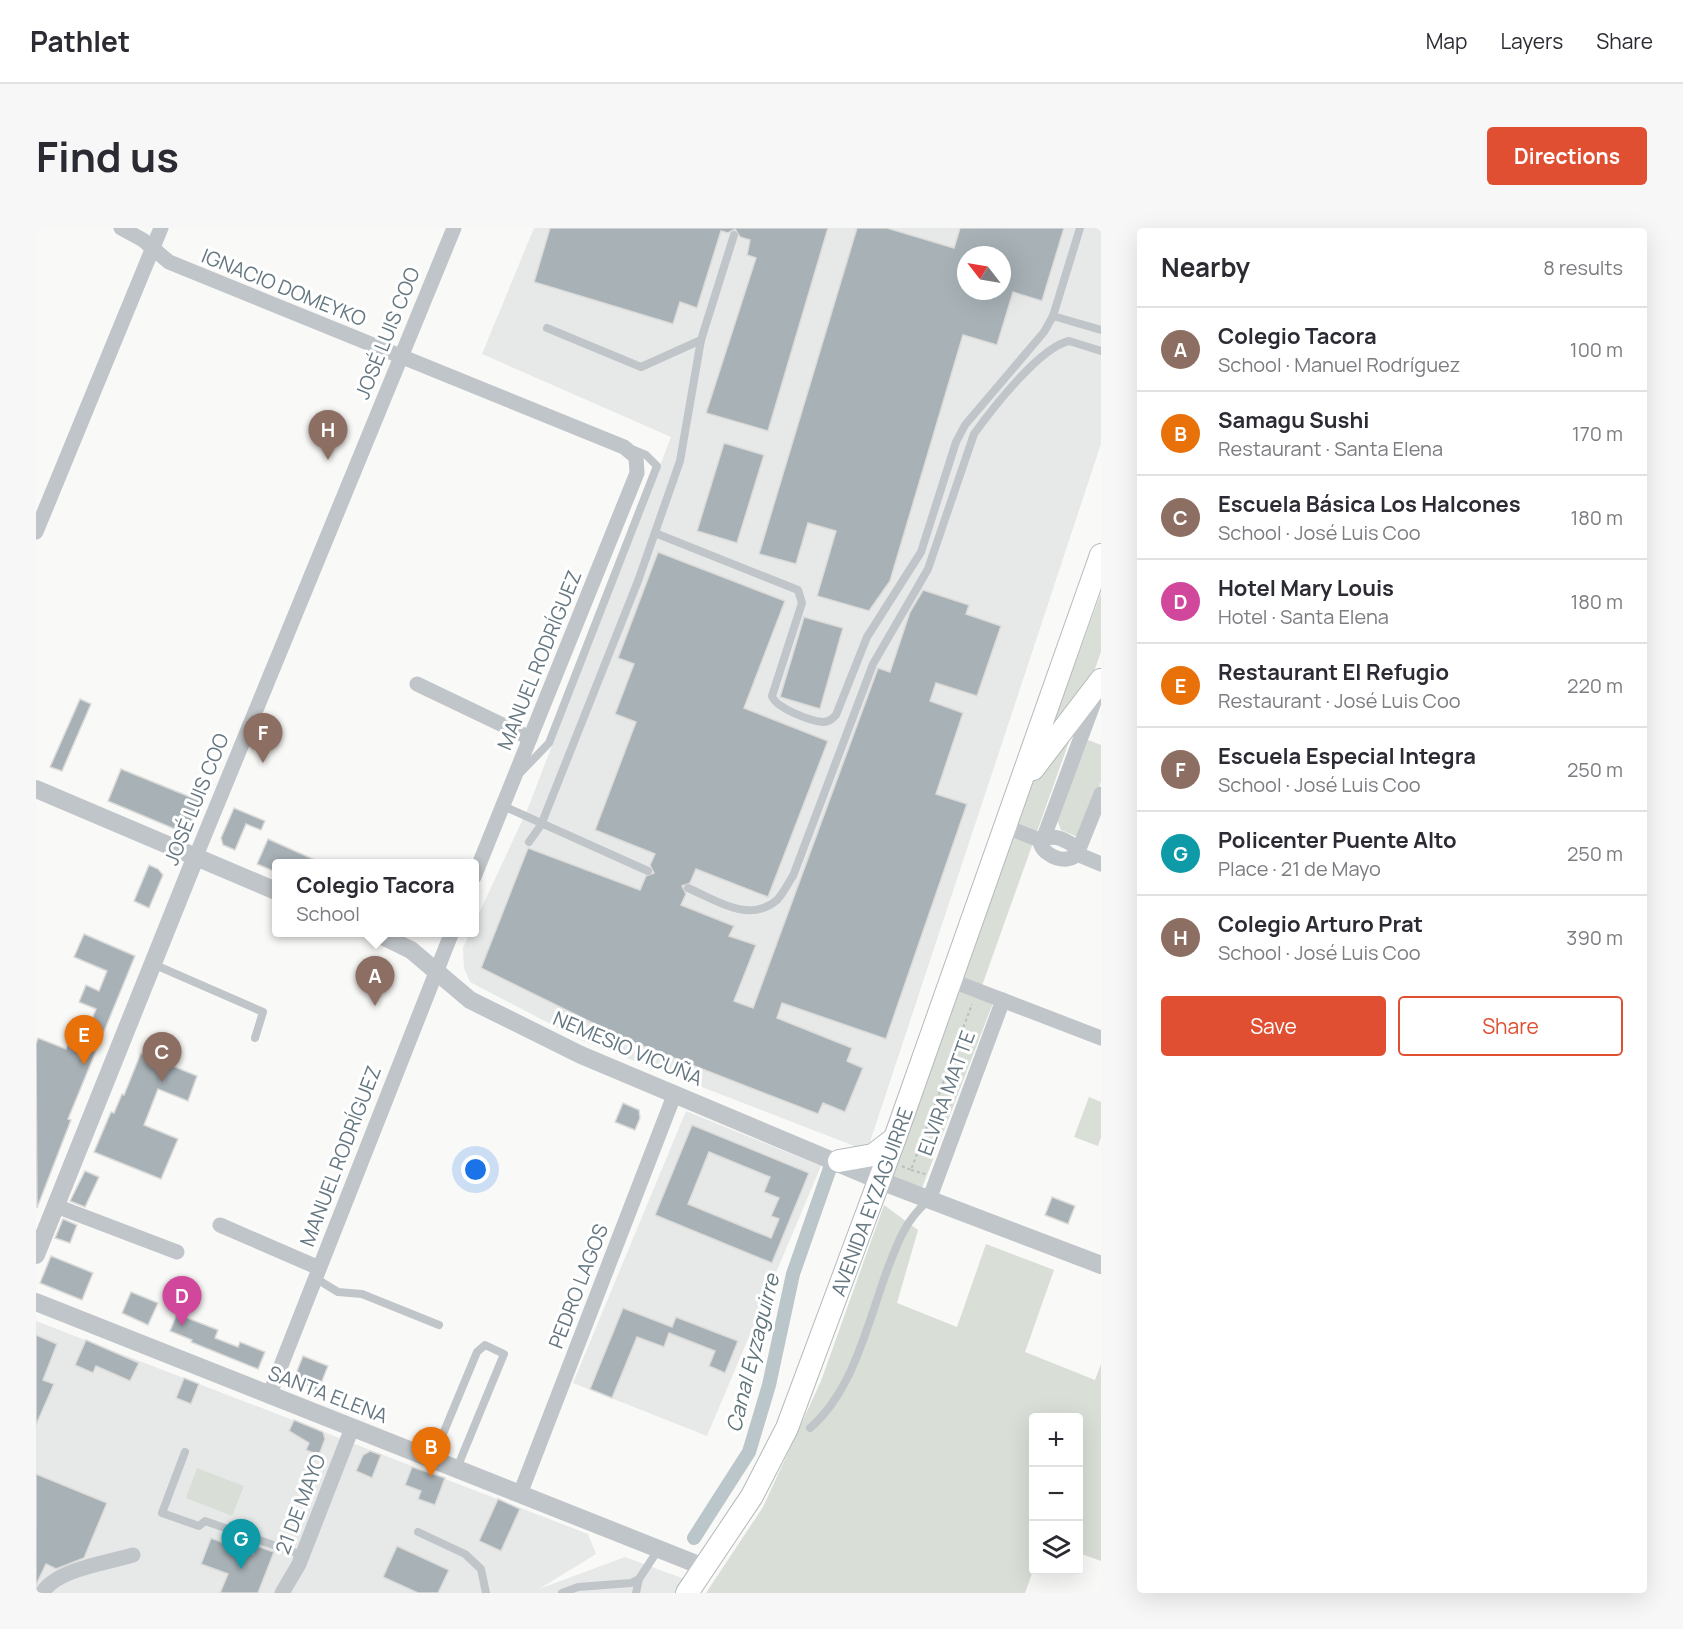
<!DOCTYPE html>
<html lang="en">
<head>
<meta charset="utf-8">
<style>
  body { margin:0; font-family:Manrope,sans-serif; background:#f7f7f7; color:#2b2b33 }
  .controls { position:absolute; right:18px; bottom:18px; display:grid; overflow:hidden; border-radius:6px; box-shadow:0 6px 24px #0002 }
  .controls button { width:54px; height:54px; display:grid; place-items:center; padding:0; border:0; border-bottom:2px solid #e1e1e2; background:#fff; color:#2b2b33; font:30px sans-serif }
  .compass { position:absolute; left:921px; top:18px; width:54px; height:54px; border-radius:50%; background:#fff; box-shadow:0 6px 24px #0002; rotate:301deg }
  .you { position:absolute; left:440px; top:942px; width:21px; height:21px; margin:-15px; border:4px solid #fff; border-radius:50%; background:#1a73e8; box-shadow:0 0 0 9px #1a73e833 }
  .badge { display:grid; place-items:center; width:39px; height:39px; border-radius:50%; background:#e04f31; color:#fff; font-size:20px; font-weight:700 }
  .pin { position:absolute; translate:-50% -50px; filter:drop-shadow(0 2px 3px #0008) }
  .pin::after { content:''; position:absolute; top:32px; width:21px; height:18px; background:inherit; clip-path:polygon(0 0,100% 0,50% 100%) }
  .popup { position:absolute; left:236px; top:631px; width:207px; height:78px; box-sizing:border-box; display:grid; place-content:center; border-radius:6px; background:#fff; filter:drop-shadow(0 2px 4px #0005); font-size:20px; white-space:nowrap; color:#7c7c81 }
  .popup b { font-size:22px; color:#2b2b33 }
  .popup::after { content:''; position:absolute; left:50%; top:100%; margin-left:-12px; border:12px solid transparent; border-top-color:#fff }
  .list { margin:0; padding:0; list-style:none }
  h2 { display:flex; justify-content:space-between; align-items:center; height:78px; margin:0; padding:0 24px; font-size:26px }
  h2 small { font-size:20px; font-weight:400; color:#7c7c81 }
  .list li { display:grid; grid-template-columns:39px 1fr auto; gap:18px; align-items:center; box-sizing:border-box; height:84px; padding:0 24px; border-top:2px solid #e1e1e2 }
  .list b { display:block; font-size:22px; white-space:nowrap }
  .list p { margin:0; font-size:20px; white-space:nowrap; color:#7c7c81 }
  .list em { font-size:20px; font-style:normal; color:#7c7c81 }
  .actions { display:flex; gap:12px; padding:18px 24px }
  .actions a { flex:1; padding:14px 0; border:2px solid #e04f31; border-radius:6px; text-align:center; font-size:21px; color:#e04f31 }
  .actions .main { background:#e04f31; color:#fff }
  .icon { flex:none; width:33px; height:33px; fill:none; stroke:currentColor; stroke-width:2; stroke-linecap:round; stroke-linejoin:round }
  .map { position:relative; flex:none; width:1065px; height:1365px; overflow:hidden; border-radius:6px }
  header { display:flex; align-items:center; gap:36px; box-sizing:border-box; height:84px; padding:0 30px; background:#fff; border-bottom:2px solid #e1e1e2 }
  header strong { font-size:28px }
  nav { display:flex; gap:33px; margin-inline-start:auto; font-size:21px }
  .intro { display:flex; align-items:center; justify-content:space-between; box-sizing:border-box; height:144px; padding:0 36px }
  h1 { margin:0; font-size:42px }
  .button { padding:15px 27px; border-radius:6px; background:#e04f31; color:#fff; font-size:21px; font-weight:700 }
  main { display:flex; gap:36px; padding:0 36px }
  aside { flex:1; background:#fff; border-radius:6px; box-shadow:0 6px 24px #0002 }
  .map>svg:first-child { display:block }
</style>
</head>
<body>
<header>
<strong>Pathlet</strong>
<nav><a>Map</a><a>Layers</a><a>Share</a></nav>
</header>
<div class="intro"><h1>Find us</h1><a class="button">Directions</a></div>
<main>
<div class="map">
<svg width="1065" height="1365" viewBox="0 0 1065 1365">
  <rect width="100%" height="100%" fill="#f9f9f7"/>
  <!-- built -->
  <g fill="#e7e9e8" fill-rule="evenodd">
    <path d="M 498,0 L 1065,0 L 1065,216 L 831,923 L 547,813 L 434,754 L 428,740 L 427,720 L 434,705 L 438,704 L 438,696 L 492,580 L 635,209 L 446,126 ZM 930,27 L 966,27 L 966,63 L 930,63 Z"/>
    <polygon points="650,883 785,938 671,1208 537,1155"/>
    <polygon points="0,1093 552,1306 560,1326 503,1361 589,1329 654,1353 646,1365 0,1365"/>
  </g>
  <!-- green -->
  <g fill="#d9ded6">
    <polygon points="1065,365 1065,424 942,769 957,775 886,960 850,947"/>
    <polygon points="1052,512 1065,517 1065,554 1044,610 1025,602 1021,592"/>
    <polygon points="1053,869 1065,874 1065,909 1062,918 1038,909"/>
    <polygon points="848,977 882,1002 861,1075 921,1099 950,1016 1018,1042 989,1124 1059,1152 1065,1136 1065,1333 1043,1325 1042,1190 998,1190 998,1340 989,1365 670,1365 727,1279 785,1153"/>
    <polygon points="161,1240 208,1258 196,1288 150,1270"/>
  </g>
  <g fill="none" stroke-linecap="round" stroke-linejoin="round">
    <!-- canal -->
    <polyline stroke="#bac6ca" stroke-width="14" points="658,1310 713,1224 733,1157 757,1046 794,940"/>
  </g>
  <!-- building -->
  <g fill="#a7b1b6" stroke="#dbdbd9" stroke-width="1.5" fill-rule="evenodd">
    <polygon points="514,0 792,0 732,203 670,185 720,30 711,27 714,12 704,9 699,1 692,5 685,3 661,80 644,74 637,96 498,54"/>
    <path d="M 821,0 L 851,0 L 918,20 L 924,0 L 1028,0 L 1006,73 L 977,64 L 961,117 L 927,107 L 854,353 L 833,383 L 781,368 L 800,303 L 772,295 L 760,336 L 723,326 ZM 930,27 L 966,27 L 966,63 L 930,63 Z"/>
    <polygon points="688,215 728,227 701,315 661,303"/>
    <polygon points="622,324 749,373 708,480 792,513 732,669 660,641 654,655 646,658 650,666 645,677 698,698 693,708 720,717 698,773 717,780 842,440 854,444 874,384 887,362 933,377 930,386 965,398 941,468 900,455 894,473 927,485 900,566 931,576 850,811 746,775 741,790 816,820 811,833 827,840 809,884 787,875 782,886 566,802 567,800 445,740 492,620 604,662 610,648 618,645 614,637 619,626 559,602 600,494 579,486 598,436 582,430"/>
    <polygon points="768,389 807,400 784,481 744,469"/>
    <polygon points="44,471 55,476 26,543 14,539"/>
    <polygon points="85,541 164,573 152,602 146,604 72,573"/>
    <polygon points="198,580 229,593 225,602 210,596 199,622 187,617 185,610"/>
    <polygon points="232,611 288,636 240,636 240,644 221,636"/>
    <polygon points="113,637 122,641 127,647 113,680 98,673"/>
    <polygon points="48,706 99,728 32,891 35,892 1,980 0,816 2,810 30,821 40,796 52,801 60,781 43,774 50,757 63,763 71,743 38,729"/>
    <polygon points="105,825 161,848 152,873 122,861 108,897 142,911 125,951 58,924 75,884 78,885 86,866 88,867"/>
    <polygon points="587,875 603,882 604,890 599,902 579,894"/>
    <path d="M 656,897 L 773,945 L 736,1035 L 619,987 ZM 673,924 L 734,949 L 728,964 L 743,970 L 735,988 L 743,991 L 735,1010 L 652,976 Z"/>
    <polygon points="49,943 63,949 49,979 34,973"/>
    <polygon points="1016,969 1039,978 1032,996 1009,987"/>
    <polygon points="27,991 41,997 34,1015 19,1010"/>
    <polygon points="15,1028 57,1045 46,1072 4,1055"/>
    <polygon points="95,1064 122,1075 112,1097 86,1085"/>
    <polygon points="587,1080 636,1099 640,1089 702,1113 689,1145 673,1138 679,1123 633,1105 628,1119 601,1109 576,1170 554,1161"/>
    <polygon points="141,1086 182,1102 179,1110 202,1119 204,1114 229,1124 222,1141 155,1114 156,1112 134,1103"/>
    <polygon points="0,1107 21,1116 7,1152 18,1156 0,1197"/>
    <polygon points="50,1112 103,1135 94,1153 60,1138 57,1145 39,1137"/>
    <polygon points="267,1128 292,1138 282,1163 257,1153"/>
    <polygon points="148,1150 163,1156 155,1176 140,1170"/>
    <polygon points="258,1192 287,1204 289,1211 283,1227 270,1222 273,1215 253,1203"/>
    <polygon points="334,1223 345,1227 336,1250 320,1243 327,1227"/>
    <polygon points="376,1239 409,1250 399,1277 382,1271 385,1263 369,1257"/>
    <polygon points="0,1246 71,1275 48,1330 20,1341 10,1336 0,1357"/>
    <polygon points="462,1271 484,1281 465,1323 443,1313"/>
    <polygon points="175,1310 217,1326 221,1318 238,1324 222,1365 184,1365 192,1346 165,1336"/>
    <polygon points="361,1318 413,1342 402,1365 382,1365 347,1349"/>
  </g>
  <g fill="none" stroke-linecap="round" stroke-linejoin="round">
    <defs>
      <g id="primary">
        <polyline points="997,541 1065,452"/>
        <polyline points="803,933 837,927 858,911"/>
        <path id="s1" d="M 651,1365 L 716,1268 L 751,1200 L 859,910 L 1065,327"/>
      </g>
    </defs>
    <!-- primary casing -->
    <use href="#primary" stroke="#b4babd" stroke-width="24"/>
    <!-- path -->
    <g stroke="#bbbec1" stroke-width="2" stroke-dasharray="3 3" stroke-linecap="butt">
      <polyline points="866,938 875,942 936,776"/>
      <polyline points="875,942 889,946"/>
    </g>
    <!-- service -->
    <g stroke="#c0c5c9" stroke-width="8">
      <polyline points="1017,88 1065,102"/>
      <polyline points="511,100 605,139 665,112"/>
      <path d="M 619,305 L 762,362 L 766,375 L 736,468 C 740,480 774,493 787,494 C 793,494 796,491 800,487 L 831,409 L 885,324 L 920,214 L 929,197 L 1008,104 L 1017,88 L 1044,0"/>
      <polyline points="485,544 513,515 621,238 610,227 598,222"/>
      <polyline points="467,578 612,643"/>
      <polyline points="493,614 505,597 602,353 644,233 665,112 698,7"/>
      <path d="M 652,660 C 680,672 713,696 741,672 C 747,666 752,655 757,648 L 837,436 L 892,341 L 938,206 C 956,181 1004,119 1033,113 L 1065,123"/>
      <polyline points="117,736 227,784 219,810"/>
      <polyline points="279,1050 302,1064 326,1066 403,1097"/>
      <path d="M 774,1200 C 816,1164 831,1099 849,1048 C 860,1019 868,993 892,973"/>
      <polyline points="149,1224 126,1285 163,1298 169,1293 266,1327"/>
      <polyline points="397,1230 441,1124 449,1117 468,1126 421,1240"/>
      <polyline points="382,1304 429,1326 445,1341 450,1365"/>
      <polyline points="526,1365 542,1359 595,1355 603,1351 622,1322"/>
      <polyline points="600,1365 603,1351"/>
    </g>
    <!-- minor -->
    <g stroke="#c0c5c9" stroke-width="15">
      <polyline points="85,0 107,12 133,34 588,219 600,229 601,245 438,649"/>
      <polyline points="0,304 125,0"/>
      <polyline points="381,456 494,510"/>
      <polyline points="968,598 1006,613"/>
      <path d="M 1006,613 C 1016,605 1027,611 1037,617 L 1041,626"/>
      <path d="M 1041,626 C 1031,637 1010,629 1005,617 L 1061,466"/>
      <polyline points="1041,626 1065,566"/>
      <polyline points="1041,626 1065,636"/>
      <polyline points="160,628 418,0"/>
      <polyline points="914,752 1065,810"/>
      <polyline points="893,972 967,772"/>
      <polyline points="20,978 141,1024"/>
      <polyline points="184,997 283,1040"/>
      <polyline points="233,1168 416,704"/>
      <polyline points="484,1266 639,865"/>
      <path d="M 6,1365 C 21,1341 71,1335 97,1327"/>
      <polyline points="246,1365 263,1336 316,1200"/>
    </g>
    <!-- tertiary -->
    <g stroke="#c0c5c9" stroke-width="18">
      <polyline points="0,561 240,663"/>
      <polyline points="338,704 375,722 434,772 545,827 842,952 1065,1037"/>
      <polyline points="0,1027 160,628"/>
      <polyline points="0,1074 668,1339"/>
    </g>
    <!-- primary -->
    <use href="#primary" stroke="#fff" stroke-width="22"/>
  </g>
  <g text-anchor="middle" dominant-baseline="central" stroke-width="6" stroke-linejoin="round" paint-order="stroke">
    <!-- street labels -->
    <g font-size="20" fill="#657781" stroke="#fff">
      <text transform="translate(248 59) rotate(22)">IGNACIO DOMEYKO</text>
      <text transform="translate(351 105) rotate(-68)">JOSÉ LUIS COO</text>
      <text transform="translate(503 432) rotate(-68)">MANUEL RODRÍGUEZ</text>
      <text transform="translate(160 571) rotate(-68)">JOSÉ LUIS COO</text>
      <text transform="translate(592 820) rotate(23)">NEMESIO VICUÑA</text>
      <text transform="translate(910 865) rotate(-70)">ELVIRA MATTE</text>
      <text transform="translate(304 928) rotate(-69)">MANUEL RODRÍGUEZ</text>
      <text stroke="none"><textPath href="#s1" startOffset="435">AVENIDA EYZAGUIRRE</textPath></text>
      <text transform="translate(542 1058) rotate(-69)">PEDRO LAGOS</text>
      <text transform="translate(292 1166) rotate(21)">SANTA ELENA</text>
      <text transform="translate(264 1276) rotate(-69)">21 DE MAYO</text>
    </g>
    <!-- water labels -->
    <g font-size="21" font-style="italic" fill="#60767b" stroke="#fff">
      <text transform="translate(716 1125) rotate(-76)">Canal Eyzaguirre</text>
    </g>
  </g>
</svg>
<div class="controls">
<button>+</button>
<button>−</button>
<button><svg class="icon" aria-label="layers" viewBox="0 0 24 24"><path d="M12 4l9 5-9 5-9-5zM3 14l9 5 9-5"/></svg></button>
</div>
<svg class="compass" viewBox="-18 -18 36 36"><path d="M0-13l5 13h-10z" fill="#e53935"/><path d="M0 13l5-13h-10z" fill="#7c7c81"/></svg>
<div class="you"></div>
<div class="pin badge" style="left:339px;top:778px;background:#8d6e63">A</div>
<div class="popup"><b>Colegio Tacora</b>School</div>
<div class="pin badge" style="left:395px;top:1249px;background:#e8710a">B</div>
<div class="pin badge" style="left:126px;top:854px;background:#8d6e63">C</div>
<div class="pin badge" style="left:146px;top:1098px;background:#d1479c">D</div>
<div class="pin badge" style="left:48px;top:837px;background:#e8710a">E</div>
<div class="pin badge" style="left:227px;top:535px;background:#8d6e63">F</div>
<div class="pin badge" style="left:205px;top:1341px;background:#0f9aa8">G</div>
<div class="pin badge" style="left:292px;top:232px;background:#8d6e63">H</div>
</div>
<aside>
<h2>Nearby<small>8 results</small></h2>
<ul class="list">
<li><span class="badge" style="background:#8d6e63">A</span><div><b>Colegio Tacora</b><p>School · Manuel Rodríguez</p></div><em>100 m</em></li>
<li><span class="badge" style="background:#e8710a">B</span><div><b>Samagu Sushi</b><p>Restaurant · Santa Elena</p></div><em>170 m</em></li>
<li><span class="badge" style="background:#8d6e63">C</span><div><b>Escuela Básica Los Halcones</b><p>School · José Luis Coo</p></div><em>180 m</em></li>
<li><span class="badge" style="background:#d1479c">D</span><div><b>Hotel Mary Louis</b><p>Hotel · Santa Elena</p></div><em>180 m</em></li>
<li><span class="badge" style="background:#e8710a">E</span><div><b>Restaurant El Refugio</b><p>Restaurant · José Luis Coo</p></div><em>220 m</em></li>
<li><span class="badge" style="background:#8d6e63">F</span><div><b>Escuela Especial Integra</b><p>School · José Luis Coo</p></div><em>250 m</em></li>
<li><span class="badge" style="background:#0f9aa8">G</span><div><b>Policenter Puente Alto</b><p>Place · 21 de Mayo</p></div><em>250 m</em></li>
<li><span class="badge" style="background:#8d6e63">H</span><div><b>Colegio Arturo Prat</b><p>School · José Luis Coo</p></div><em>390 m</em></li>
</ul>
<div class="actions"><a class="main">Save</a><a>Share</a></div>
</aside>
</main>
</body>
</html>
